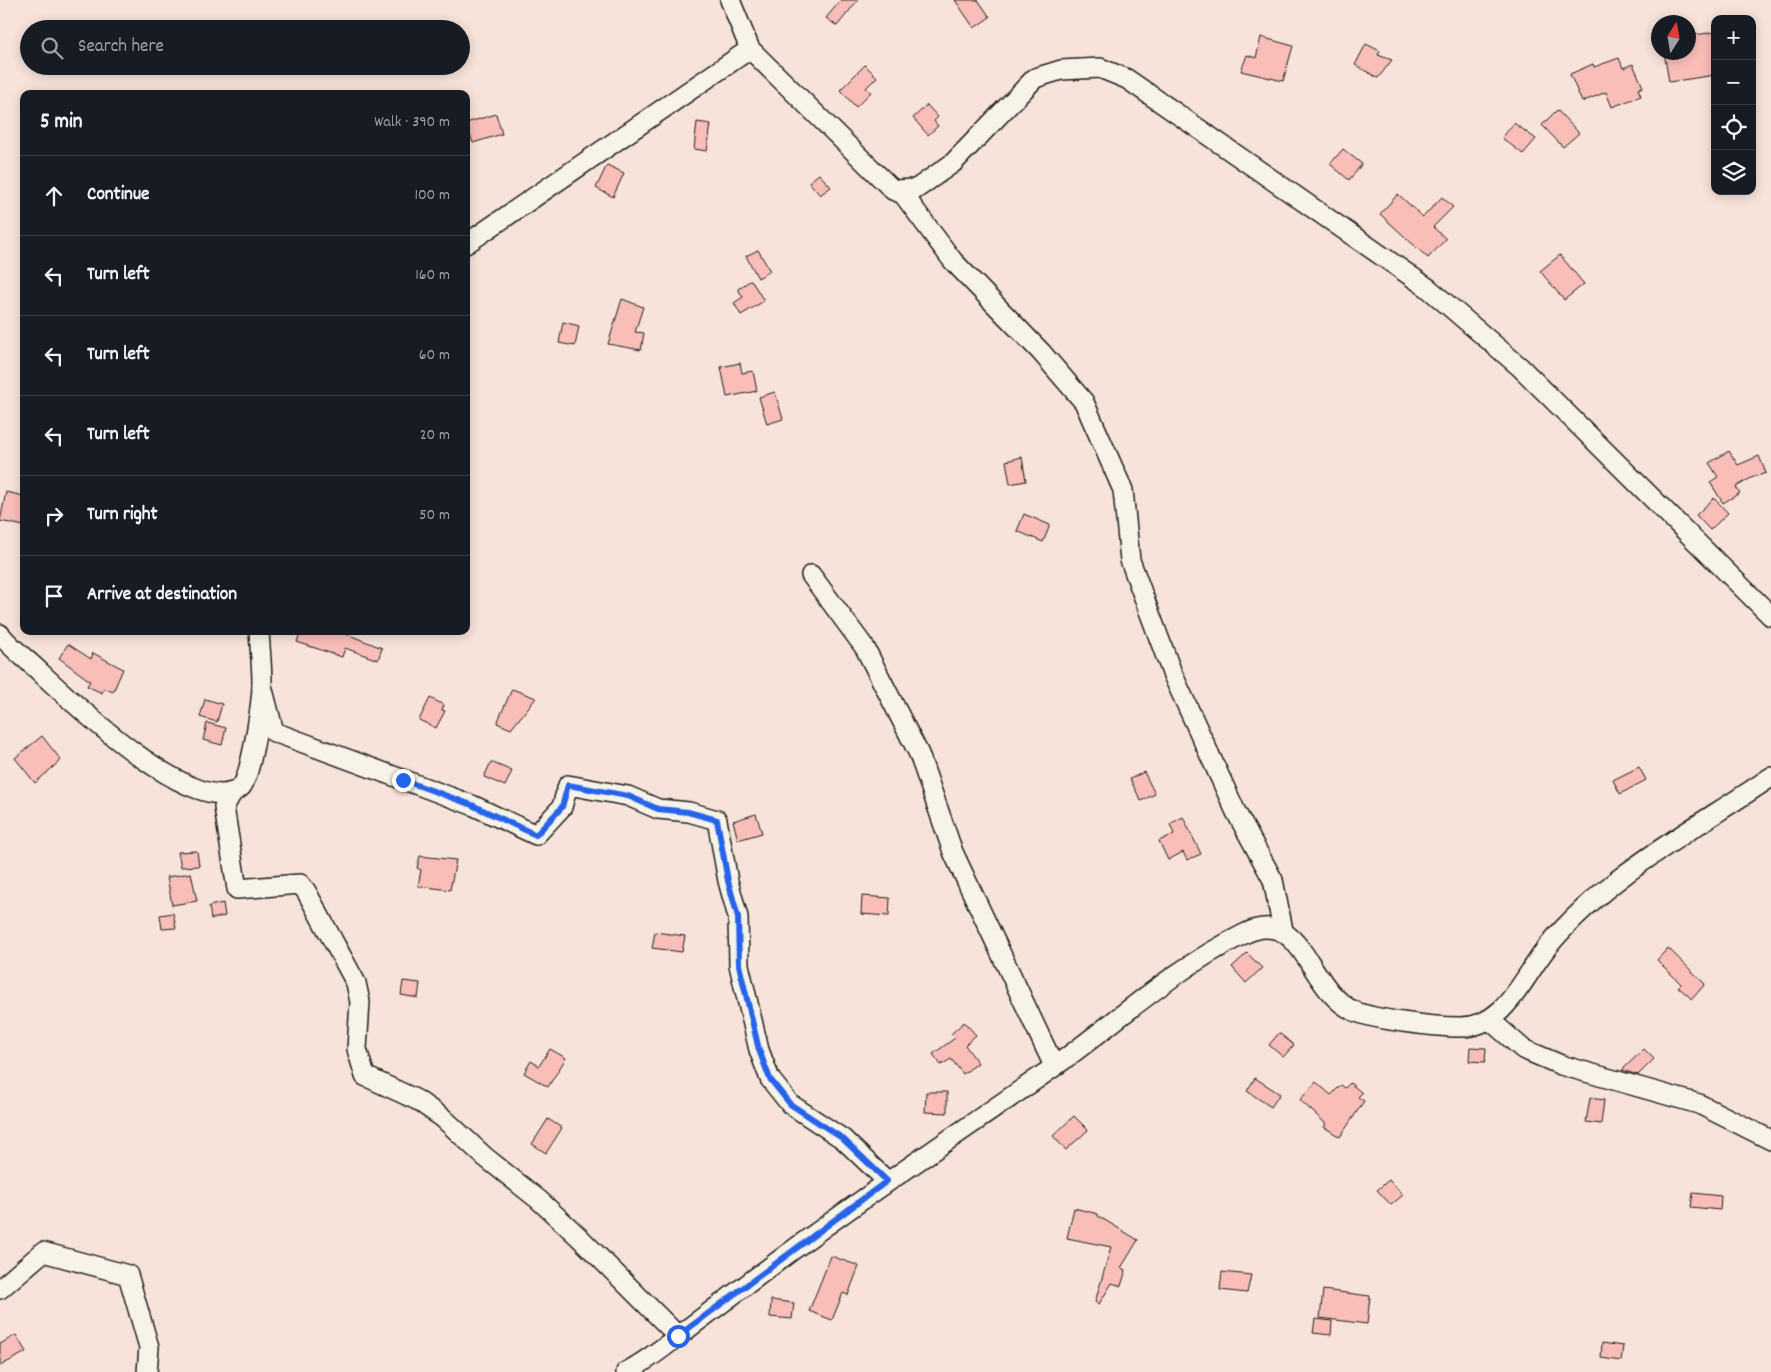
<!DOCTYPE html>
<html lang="en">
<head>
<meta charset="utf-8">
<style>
  body { margin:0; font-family:Dekko,sans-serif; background:#20242c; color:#f1f3f6 }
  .controls { position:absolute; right:15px; top:15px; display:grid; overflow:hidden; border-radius:10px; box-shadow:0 2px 12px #0003 }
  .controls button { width:45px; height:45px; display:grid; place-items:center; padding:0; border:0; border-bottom:1px solid #363941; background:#171b24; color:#f1f3f6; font:25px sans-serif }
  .compass { position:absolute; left:1651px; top:15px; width:45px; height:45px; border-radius:50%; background:#171b24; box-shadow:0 2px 12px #0003; rotate:11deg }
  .stop { position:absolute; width:15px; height:15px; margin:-11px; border:4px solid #2563eb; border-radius:50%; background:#fff }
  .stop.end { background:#2563eb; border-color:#fff; box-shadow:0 1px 5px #0008 }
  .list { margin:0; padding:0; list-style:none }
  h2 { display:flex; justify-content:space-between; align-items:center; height:65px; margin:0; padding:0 20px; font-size:21px }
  h2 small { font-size:16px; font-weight:400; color:#9ea1a6 }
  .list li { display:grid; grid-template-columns:32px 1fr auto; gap:15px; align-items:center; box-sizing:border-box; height:80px; padding:0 20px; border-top:1px solid #363941 }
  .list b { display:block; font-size:19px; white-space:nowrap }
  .list em { font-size:16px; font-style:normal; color:#9ea1a6 }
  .icon { flex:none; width:28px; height:28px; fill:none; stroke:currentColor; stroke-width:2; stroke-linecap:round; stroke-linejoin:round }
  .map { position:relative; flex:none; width:1771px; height:1372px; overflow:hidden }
  .search { position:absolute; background:#171b24; box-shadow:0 2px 12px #0003; left:20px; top:20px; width:450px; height:55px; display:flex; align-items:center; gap:12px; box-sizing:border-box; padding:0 18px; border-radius:28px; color:#9ea1a6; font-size:19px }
  .panel { position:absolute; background:#171b24; box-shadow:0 2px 12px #0003; left:20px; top:90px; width:450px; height:545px; border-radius:10px }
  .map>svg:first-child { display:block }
</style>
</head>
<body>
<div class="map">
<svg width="1771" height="1372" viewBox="0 0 1771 1372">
  <rect width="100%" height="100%" fill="#f8e3da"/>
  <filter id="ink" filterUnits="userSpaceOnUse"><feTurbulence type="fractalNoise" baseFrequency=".02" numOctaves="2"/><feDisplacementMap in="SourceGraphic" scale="10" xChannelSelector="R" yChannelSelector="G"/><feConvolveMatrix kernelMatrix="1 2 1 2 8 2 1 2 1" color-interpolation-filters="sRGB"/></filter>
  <g filter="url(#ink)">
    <!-- building -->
    <g fill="#fabeb9" stroke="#1c1c1c">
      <polygon points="841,0 858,0 837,26 826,18"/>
      <polygon points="955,0 978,0 990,17 974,28"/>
      <polygon points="1715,32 1715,75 1669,82 1664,52 1688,52 1688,36"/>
      <polygon points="1261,37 1293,46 1283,81 1241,71 1247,55 1256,58"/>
      <polygon points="1366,44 1380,51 1378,55 1392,60 1378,78 1355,65"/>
      <polygon points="1619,58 1623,68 1633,64 1643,87 1638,89 1641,96 1612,107 1606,92 1582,102 1570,74 1593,64 1594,67"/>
      <polygon points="865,65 877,77 866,88 871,92 856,107 840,90"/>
      <polygon points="927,105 938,117 934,121 938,126 928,135 913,118"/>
      <polygon points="1557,110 1579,133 1563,147 1542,125"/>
      <polygon points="496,114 502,134 473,143 466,123"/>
      <polygon points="697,122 711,124 707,151 694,149"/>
      <polygon points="1514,123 1536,139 1523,154 1502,138"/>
      <polygon points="1343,149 1362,164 1349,180 1330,164"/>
      <polygon points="607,165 624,173 613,197 596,188"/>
      <polygon points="819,174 831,187 820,195 809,182"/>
      <polygon points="1398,194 1423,217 1442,197 1453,207 1433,227 1446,239 1428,258 1380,214"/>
      <polygon points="758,250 770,271 758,278 746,256"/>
      <polygon points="1560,255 1584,284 1564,300 1540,271"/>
      <polygon points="751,280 764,301 741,315 734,303 743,297 738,289"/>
      <polygon points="622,299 643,307 635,332 644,333 641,350 608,344"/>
      <polygon points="563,322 579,326 575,346 559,343"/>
      <polygon points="740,363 742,373 753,371 757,391 727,397 721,367"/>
      <polygon points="775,392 783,419 767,424 759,397"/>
      <polygon points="1729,451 1738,465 1759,456 1766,473 1751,478 1736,487 1740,493 1723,503 1710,482 1718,477 1709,463"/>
      <polygon points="1022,457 1026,481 1010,484 1006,461"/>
      <polygon points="6,492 24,496 24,526 0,521"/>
      <polygon points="1714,498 1728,513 1710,530 1696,515"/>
      <polygon points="1024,514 1050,525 1043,542 1017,531"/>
      <polygon points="301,631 339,631 382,648 378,660 345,648 342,657 297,642"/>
      <polygon points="68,644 91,659 93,653 123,669 113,692 104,688 102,693 87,686 90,681 59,658"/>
      <polygon points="512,689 536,698 511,729 497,723"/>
      <polygon points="430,698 444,705 442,710 445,711 436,728 419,720"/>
      <polygon points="205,699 222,704 217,722 200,717"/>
      <polygon points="207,723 226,728 222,745 203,740"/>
      <polygon points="42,736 61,760 35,783 15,758"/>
      <polygon points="491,762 512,771 505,786 484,777"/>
      <polygon points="1639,767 1646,780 1620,794 1613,780"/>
      <polygon points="1144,772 1155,794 1141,801 1130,779"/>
      <polygon points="756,814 762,833 738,840 733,821"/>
      <polygon points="1183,817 1201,854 1187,860 1183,852 1168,860 1159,841 1174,834 1170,824"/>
      <polygon points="197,851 199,866 181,867 178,852"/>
      <polygon points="420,856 456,860 450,890 418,886 421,870 417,868"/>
      <polygon points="191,873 197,901 172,905 167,877"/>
      <polygon points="862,896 890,898 889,916 861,914"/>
      <polygon points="223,903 225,916 211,919 209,906"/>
      <polygon points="173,913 176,928 162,929 160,915"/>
      <polygon points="655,932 685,936 682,952 652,948"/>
      <polygon points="1668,948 1705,984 1692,999 1678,987 1681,984 1657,960"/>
      <polygon points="1247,953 1262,968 1246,983 1232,967"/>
      <polygon points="403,981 420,983 418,998 401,995"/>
      <polygon points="964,1022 976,1035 965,1045 978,1063 963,1074 951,1059 941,1065 933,1054 955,1038 951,1034"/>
      <polygon points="1279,1033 1294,1045 1283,1057 1269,1045"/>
      <polygon points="1470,1047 1486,1048 1485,1062 1469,1061"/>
      <polygon points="550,1049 566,1058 548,1087 524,1073 531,1061 539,1066"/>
      <polygon points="1644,1049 1654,1059 1638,1075 1622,1070"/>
      <polygon points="1255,1078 1280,1094 1271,1107 1247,1091"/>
      <polygon points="1316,1082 1331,1095 1341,1085 1345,1088 1350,1083 1362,1093 1358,1097 1364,1101 1340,1137 1324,1127 1326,1124 1300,1100"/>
      <polygon points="926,1092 947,1092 947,1113 925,1112"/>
      <polygon points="1590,1098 1604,1100 1601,1124 1586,1122"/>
      <polygon points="1074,1116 1088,1130 1066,1150 1053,1136"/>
      <polygon points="548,1119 562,1128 546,1153 532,1144"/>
      <polygon points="1389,1180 1403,1195 1391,1205 1377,1190"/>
      <polygon points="1693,1193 1721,1196 1720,1210 1691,1207"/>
      <polygon points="1074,1208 1098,1214 1098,1216 1138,1240 1121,1268 1126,1270 1121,1286 1112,1283 1099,1304 1095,1302 1111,1247 1067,1238"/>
      <polygon points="831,1256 859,1266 848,1295 843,1293 832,1320 809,1311"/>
      <polygon points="1222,1272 1251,1275 1247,1293 1220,1290"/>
      <polygon points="1323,1290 1370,1296 1367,1324 1320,1318"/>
      <polygon points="771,1300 794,1303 792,1319 770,1317"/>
      <polygon points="1315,1319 1332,1321 1331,1335 1313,1333"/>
      <polygon points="16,1335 26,1352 0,1366 0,1344"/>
      <polygon points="1602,1343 1623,1346 1621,1361 1601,1358"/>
    </g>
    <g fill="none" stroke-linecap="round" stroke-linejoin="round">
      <defs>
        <g id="minor">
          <polyline points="730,0 750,49 893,190 916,189 953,163 1035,78 1061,70 1100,68 1127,79 1428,288 1520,367 1771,616"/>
          <polyline points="893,190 903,194 953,261 1041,352 1084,402 1123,490 1130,560 1172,673 1236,812 1273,880 1283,930"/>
          <polyline points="466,244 750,49"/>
          <polyline points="811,575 865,648 919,754 953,852 1054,1066"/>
          <path d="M 0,634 C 11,648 28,660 41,673 C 71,701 200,824 241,787 C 251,778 262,700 262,684 C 262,667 260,649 259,631"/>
          <polyline points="262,686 274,732 472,805 536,835 562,807 568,785 628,796 658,809 689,812 717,820 728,881 738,917 739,965 759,1050 770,1079 790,1104 843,1139 887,1181"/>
          <polyline points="232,793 224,807 237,889 300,884 306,891 356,983 360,1002 357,1049 365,1076 417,1100 443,1118 485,1157 539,1200 581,1239 678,1336"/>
          <polyline points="1491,1021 1523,1049 1561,1065 1699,1104 1771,1140"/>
          <polyline points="0,1289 43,1252 128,1275 149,1347 147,1372"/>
          <path d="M 626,1372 C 649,1360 669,1343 690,1327 C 721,1304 751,1281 782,1258 C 870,1192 961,1132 1051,1069 C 1115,1023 1173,969 1244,934 C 1303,904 1307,990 1354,1011 C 1375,1020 1435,1027 1459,1027 C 1506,1028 1523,976 1549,945 C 1609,873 1695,829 1771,777"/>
        </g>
      </defs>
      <!-- minor casing -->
      <use href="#minor" stroke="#1c1c1c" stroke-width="22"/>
      <!-- minor -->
      <use href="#minor" stroke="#f7f3e8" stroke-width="19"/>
    </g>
  </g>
  <g fill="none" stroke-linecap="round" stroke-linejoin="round" filter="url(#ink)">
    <!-- route -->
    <polyline stroke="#2563eb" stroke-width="6" points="403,780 472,805 536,835 562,807 568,785 628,796 658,809 688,812 717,820 728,881 738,917 739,965 759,1050 770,1079 790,1104 842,1138 887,1181 678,1336"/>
  </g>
</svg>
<div class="controls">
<button>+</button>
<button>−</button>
<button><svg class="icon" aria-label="locate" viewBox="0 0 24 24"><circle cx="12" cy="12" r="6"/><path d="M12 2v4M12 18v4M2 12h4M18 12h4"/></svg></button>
<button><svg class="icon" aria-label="layers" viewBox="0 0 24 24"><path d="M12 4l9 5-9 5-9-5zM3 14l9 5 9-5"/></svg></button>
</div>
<svg class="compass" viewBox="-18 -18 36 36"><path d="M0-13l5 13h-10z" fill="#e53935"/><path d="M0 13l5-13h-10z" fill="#9ea1a6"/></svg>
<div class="stop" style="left:678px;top:1336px"></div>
<div class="stop end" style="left:403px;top:780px"></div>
<div class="search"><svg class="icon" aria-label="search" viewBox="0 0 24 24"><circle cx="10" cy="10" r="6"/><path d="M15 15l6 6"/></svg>Search here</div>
<section class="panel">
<h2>5 min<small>Walk · 390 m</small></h2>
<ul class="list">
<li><svg class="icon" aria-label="ahead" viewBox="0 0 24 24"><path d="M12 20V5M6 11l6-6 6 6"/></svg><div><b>Continue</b></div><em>100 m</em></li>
<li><svg class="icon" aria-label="left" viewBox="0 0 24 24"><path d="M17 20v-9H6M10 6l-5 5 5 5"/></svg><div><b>Turn left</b></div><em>160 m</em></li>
<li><svg class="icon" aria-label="left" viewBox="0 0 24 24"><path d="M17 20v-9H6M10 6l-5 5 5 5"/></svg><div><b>Turn left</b></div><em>60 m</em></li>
<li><svg class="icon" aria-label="left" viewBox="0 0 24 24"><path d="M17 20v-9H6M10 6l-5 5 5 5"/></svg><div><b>Turn left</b></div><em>20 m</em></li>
<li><svg class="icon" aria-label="right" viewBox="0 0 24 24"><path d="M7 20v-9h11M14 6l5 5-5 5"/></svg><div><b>Turn right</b></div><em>50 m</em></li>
<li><svg class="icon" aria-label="arrive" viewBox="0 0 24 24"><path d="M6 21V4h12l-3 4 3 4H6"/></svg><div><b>Arrive at destination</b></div></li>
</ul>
</section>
</div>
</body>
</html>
